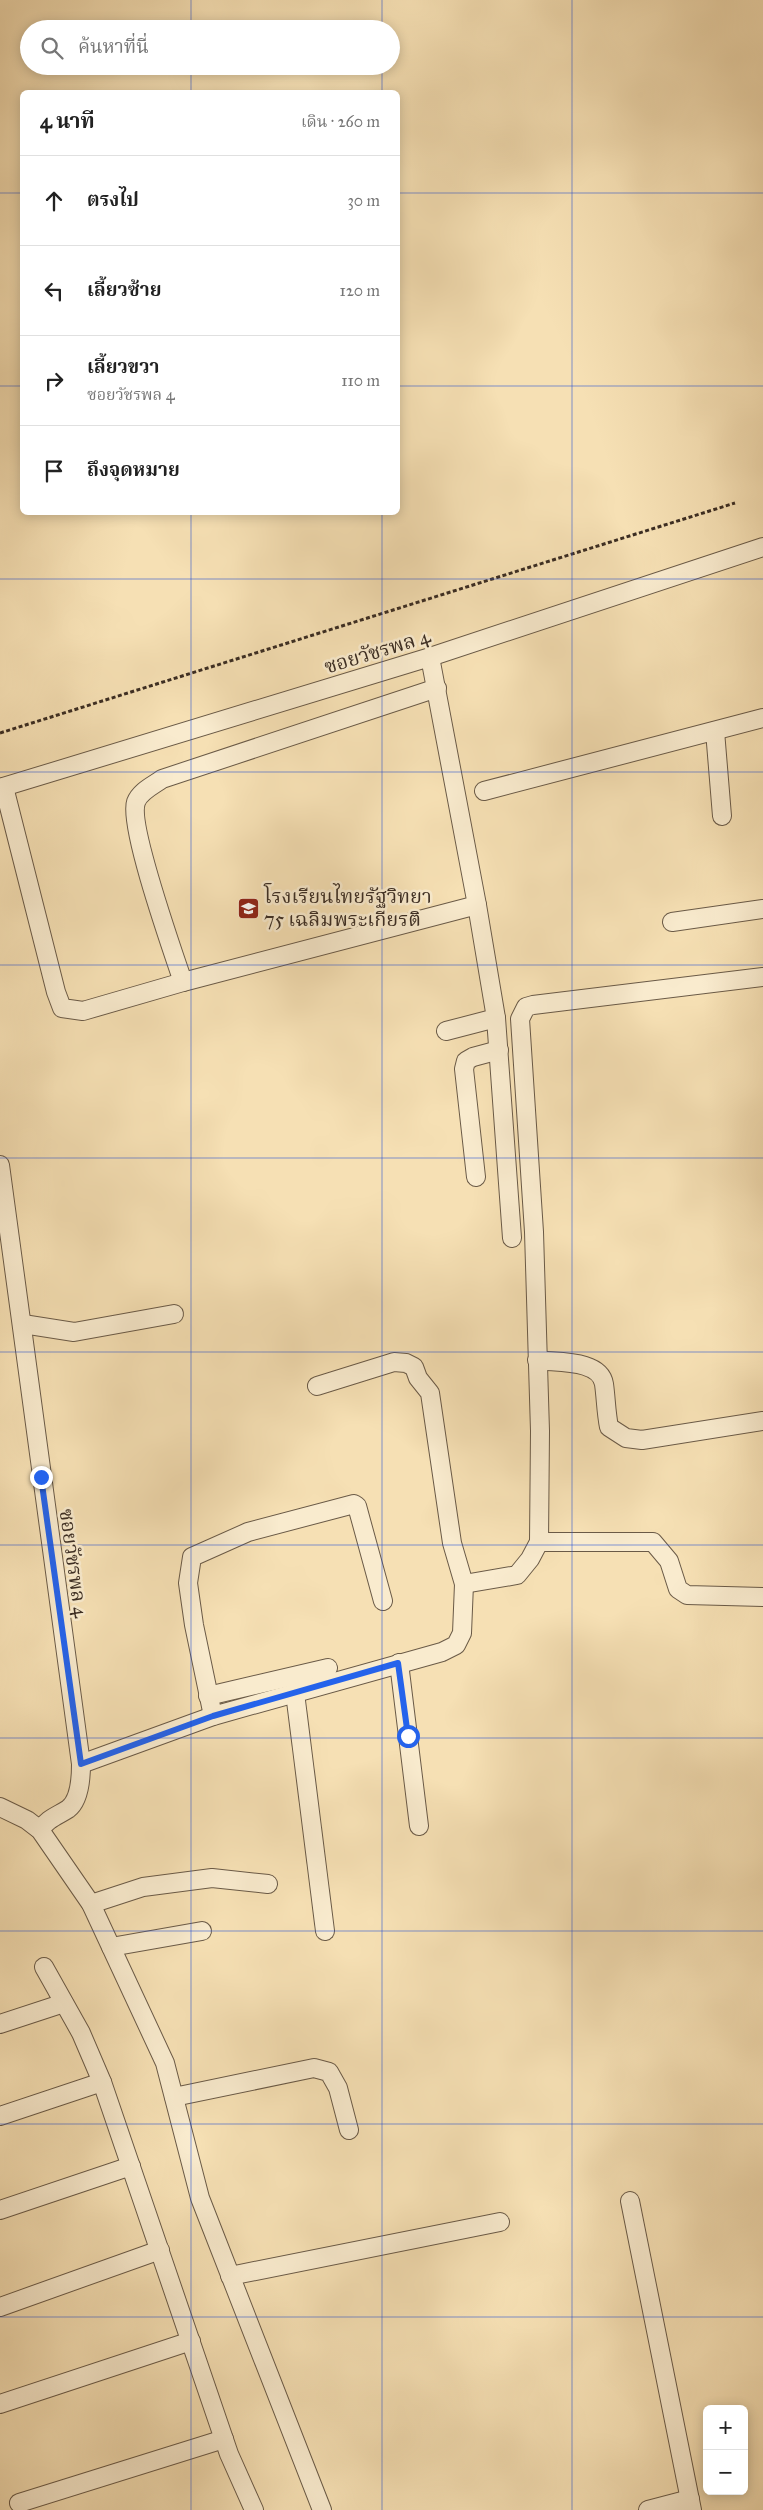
<!DOCTYPE html>
<html lang="th">
<head>
<meta charset="utf-8">
<style>
  body { margin:0; font-family:"IM FELL Great Primer","Noto Serif Thai",serif; background:#f2f2f2; color:#222 }
  .controls { position:absolute; right:15px; bottom:15px; display:grid; overflow:hidden; border-radius:8px; box-shadow:0 2px 12px #0003 }
  .controls button { width:45px; height:45px; display:grid; place-items:center; padding:0; border:0; border-bottom:1px solid #e0e0e0; background:#fff; color:#222; font:25px sans-serif }
  .stop { position:absolute; width:15px; height:15px; margin:-11px; border:4px solid #2563eb; border-radius:50%; background:#fff }
  .stop.end { background:#2563eb; border-color:#fff; box-shadow:0 1px 5px #0008 }
  .list { margin:0; padding:0; list-style:none }
  h2 { display:flex; justify-content:space-between; align-items:center; height:65px; margin:0; padding:0 20px; font-size:21px }
  h2 small { font-size:16px; font-weight:400; color:#767676 }
  .list li { display:grid; grid-template-columns:32px 1fr auto; gap:15px; align-items:center; box-sizing:border-box; height:90px; padding:0 20px; border-top:1px solid #e0e0e0 }
  .list b { display:block; font-size:19px; white-space:nowrap }
  .list p { margin:0; font-size:16px; white-space:nowrap; color:#767676 }
  .list em { font-size:16px; font-style:normal; color:#767676 }
  .icon { flex:none; width:28px; height:28px; fill:none; stroke:currentColor; stroke-width:2; stroke-linecap:round; stroke-linejoin:round }
  .map { position:relative; flex:none; width:763px; height:2510px; overflow:hidden }
  .search { position:absolute; background:#fff; box-shadow:0 2px 12px #0003; left:20px; top:20px; width:380px; height:55px; display:flex; align-items:center; gap:12px; box-sizing:border-box; padding:0 18px; border-radius:28px; color:#767676; font-size:19px }
  .panel { position:absolute; background:#fff; box-shadow:0 2px 12px #0003; left:20px; top:90px; width:380px; height:425px; border-radius:8px }
  .map>svg:first-child { display:block }
</style>
</head>
<body>
<div class="map">
<svg width="763" height="2510" viewBox="0 0 763 2510">
  <rect width="100%" height="100%" fill="#f6e0b4"/>
  <filter id="stains"><feTurbulence type="fractalNoise" baseFrequency=".004" numOctaves="4"/><feColorMatrix values="0 0 0 0 .2 0 0 0 0 .09 0 0 0 0 .02 0 0 0 .5 -.17"/></filter>
  <radialGradient id="worn" r=".72"><stop offset=".6" stop-color="#630" stop-opacity="0"/><stop offset="1" stop-color="#630" stop-opacity=".3"/></radialGradient>
  <g fill="none" stroke-linecap="round" stroke-linejoin="round">
    <defs>
      <g id="minor">
        <polyline points="430,657 477,905 496,1018 512,1238"/>
        <polyline points="715,731 722,816"/>
        <polyline points="4,787 56,992 62,1008 83,1011 183,982 477,905"/>
        <polyline points="0,788 430,657 763,547"/>
        <polyline points="484,791 763,718"/>
        <polyline points="672,922 763,909"/>
        <path d="M 183,982 C 173,952 128,825 136,802 C 140,791 154,785 162,779 L 437,688"/>
        <polyline points="446,1031 496,1018"/>
        <path d="M 0,1165 L 81,1764 C 81,1777 80,1800 68,1809 C 57,1816 47,1819 40,1830"/>
        <polyline points="476,1177 464,1069 466,1061 473,1057 499,1050"/>
        <polyline points="23,1324 74,1332 174,1314"/>
        <path d="M 537,1360 C 556,1363 600,1359 604,1384 C 606,1398 606,1412 609,1427 L 626,1438 L 642,1440 L 763,1421"/>
        <polyline points="539,1542 653,1542 669,1561 678,1589 687,1595 763,1597"/>
        <polyline points="464,1584 517,1575 530,1559 539,1542 540,1431 534,1232 520,1019 526,1007 533,1005 763,977"/>
        <polyline points="399,1663 419,1826"/>
        <polyline points="295,1693 325,1931"/>
        <polyline points="208,1696 328,1668"/>
        <polyline points="213,1716 194,1625 188,1583 192,1557 248,1532 354,1504 357,1506 383,1601"/>
        <polyline points="81,1764 213,1716 442,1652 456,1645 462,1633 464,1584 452,1543 430,1393 418,1378 414,1367 406,1363 394,1362 317,1386"/>
        <polyline points="0,1807 27,1820 40,1830 91,1904 165,2063 200,2198 322,2510"/>
        <polyline points="91,1904 143,1887 212,1878 268,1884"/>
        <polyline points="111,1947 202,1931"/>
        <polyline points="44,1967 81,2033 102,2082 229,2454 254,2510"/>
        <polyline points="0,2024 64,2003"/>
        <polyline points="174,2097 314,2068 329,2072 338,2088 349,2130"/>
        <polyline points="0,2116 102,2082"/>
        <polyline points="630,2201 692,2510"/>
        <polyline points="0,2210 131,2166"/>
        <polyline points="230,2276 500,2222"/>
        <polyline points="0,2307 160,2250"/>
        <polyline points="0,2404 191,2341"/>
        <polyline points="19,2503 224,2439"/>
        <polyline points="648,2510 690,2499"/>
      </g>
    </defs>
    <!-- minor casing -->
    <use href="#minor" stroke="#6a5a47" stroke-width="20"/>
    <!-- path -->
    <polyline stroke="#3b2d23" stroke-width="3" stroke-dasharray="4 2.5" stroke-linecap="butt" points="0,733 735,503"/>
    <!-- minor -->
    <use href="#minor" stroke="#f9ebce" stroke-width="18"/>
  </g>
  <g fill="none" stroke-linecap="round" stroke-linejoin="round">
    <!-- route -->
    <polyline stroke="#2563eb" stroke-width="6" points="41,1477 81,1764 213,1716 398,1663 408,1736"/>
  </g>
  <!-- grid -->
  <path fill="none" stroke="#1d4ed8" stroke-width="1" stroke-opacity="0.55" d="M 191,0 L 191,29M 382,0 L 382,29M 572,0 L 572,2510M 191,66 L 191,92M 382,66 L 382,92M 0,193 L 22,193M 398,193 L 763,193M 0,386 L 22,386M 398,386 L 763,386M 191,512 L 191,2510M 382,512 L 382,2510M 0,579 L 763,579M 0,772 L 763,772M 0,965 L 763,965M 0,1158 L 763,1158M 0,1352 L 763,1352M 0,1545 L 763,1545M 0,1738 L 763,1738M 0,1931 L 763,1931M 0,2124 L 763,2124M 0,2317 L 763,2317"/>
  <!-- icons -->
  <defs>
    <symbol id="school-square" viewBox="-11 -11 22 22"><rect x="-9" y="-9" width="18" height="18" rx="4" fill="#8f2418" stroke="#f9ebce"/><path d="M0-5L7-2L0 1L-7-2ZM-4 1L0 2.5L4 1V4Q0 6-4 4Z" fill="#fff"/></symbol>
  </defs>
  <g fill-rule="evenodd">
    <use href="#school-square" x="236" y="896" width="25" height="25"/>
  </g>
  <g text-anchor="middle" dominant-baseline="central" stroke-width="5" stroke-linejoin="round" paint-order="stroke">
    <!-- street labels -->
    <g font-size="20" fill="#3b2d23" stroke="#f9ebce">
      <text transform="translate(377 651) rotate(-17)">ซอยวัชรพล 4</text>
      <text transform="translate(74 1563) rotate(82)">ซอยวัชรพล 4</text>
    </g>
    <!-- poi labels -->
    <g font-size="20" fill="#3b2d23" stroke="#f9ebce" text-anchor="start">
      <text x="264" y="896">โรงเรียนไทยรัฐวิทยา<tspan x="264" dy="23">75 เฉลิมพระเกียรติ</tspan></text>
    </g>
  </g>
  <rect width="100%" height="100%" filter="url(#stains)"/>
  <rect width="100%" height="100%" fill="url(#worn)"/>
</svg>
<div class="controls">
<button>+</button>
<button>−</button>
</div>
<div class="stop" style="left:408px;top:1736px"></div>
<div class="stop end" style="left:41px;top:1477px"></div>
<div class="search"><svg class="icon" aria-label="search" viewBox="0 0 24 24"><circle cx="10" cy="10" r="6"/><path d="M15 15l6 6"/></svg>ค้นหาที่นี่</div>
<section class="panel">
<h2>4 นาที<small>เดิน · 260 m</small></h2>
<ul class="list">
<li><svg class="icon" aria-label="ahead" viewBox="0 0 24 24"><path d="M12 20V5M6 11l6-6 6 6"/></svg><div><b>ตรงไป</b></div><em>30 m</em></li>
<li><svg class="icon" aria-label="left" viewBox="0 0 24 24"><path d="M17 20v-9H6M10 6l-5 5 5 5"/></svg><div><b>เลี้ยวซ้าย</b></div><em>120 m</em></li>
<li><svg class="icon" aria-label="right" viewBox="0 0 24 24"><path d="M7 20v-9h11M14 6l5 5-5 5"/></svg><div><b>เลี้ยวขวา</b><p>ซอยวัชรพล 4</p></div><em>110 m</em></li>
<li><svg class="icon" aria-label="arrive" viewBox="0 0 24 24"><path d="M6 21V4h12l-3 4 3 4H6"/></svg><div><b>ถึงจุดหมาย</b></div></li>
</ul>
</section>
</div>
</body>
</html>
